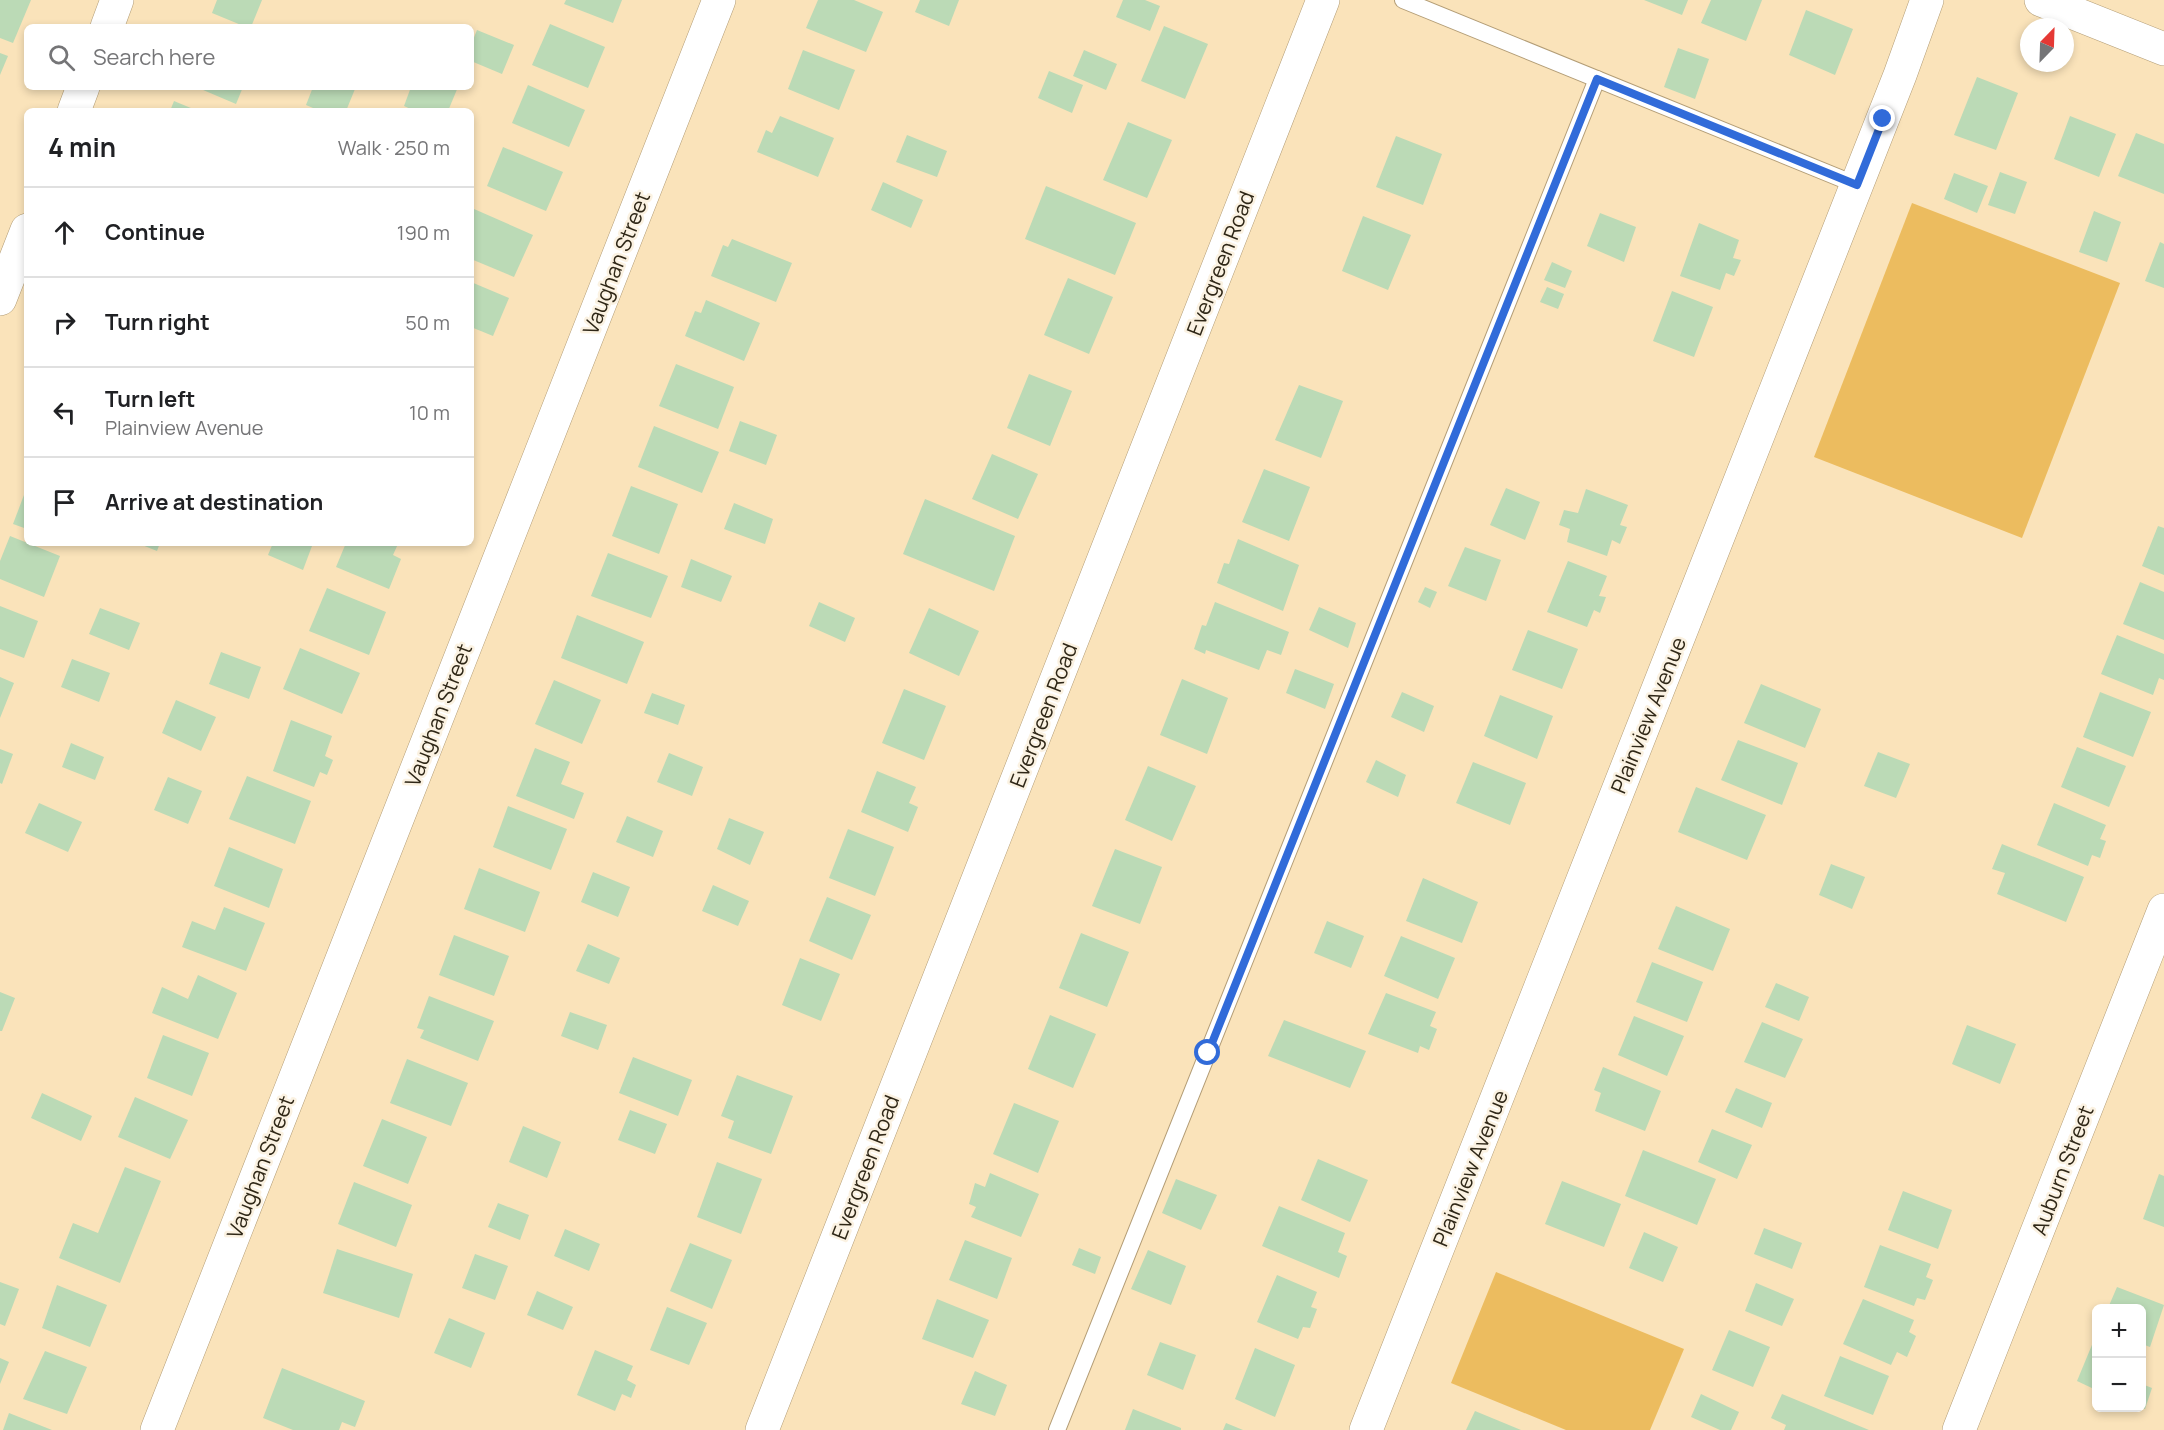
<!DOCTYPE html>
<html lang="en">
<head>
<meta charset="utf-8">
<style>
  body { margin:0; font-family:Manrope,sans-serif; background:#f6f6f6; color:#202124 }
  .controls { position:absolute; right:18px; bottom:18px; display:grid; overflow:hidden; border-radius:9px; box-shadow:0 3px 9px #0003 }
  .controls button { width:54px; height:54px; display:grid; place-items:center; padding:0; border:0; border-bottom:2px solid #e0e0e0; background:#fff; color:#202124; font:30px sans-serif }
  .compass { position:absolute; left:2020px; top:18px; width:54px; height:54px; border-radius:50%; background:#fff; box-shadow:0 3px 9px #0003; rotate:23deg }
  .stop { position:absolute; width:18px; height:18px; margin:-14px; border:4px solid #316bd9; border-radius:50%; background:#fff }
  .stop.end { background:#316bd9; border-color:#fff; box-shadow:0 2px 6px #0008 }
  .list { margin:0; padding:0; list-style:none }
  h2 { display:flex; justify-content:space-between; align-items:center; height:78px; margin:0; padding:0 24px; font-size:26px }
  h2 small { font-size:20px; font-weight:400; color:#757577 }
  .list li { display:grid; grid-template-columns:39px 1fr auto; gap:18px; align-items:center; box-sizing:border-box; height:90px; padding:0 24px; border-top:2px solid #e0e0e0 }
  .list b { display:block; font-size:22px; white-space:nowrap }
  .list p { margin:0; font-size:20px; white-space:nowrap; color:#757577 }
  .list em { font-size:20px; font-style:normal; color:#757577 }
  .icon { flex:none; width:33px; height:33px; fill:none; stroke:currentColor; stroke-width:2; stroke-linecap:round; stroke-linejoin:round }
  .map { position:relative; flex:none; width:2164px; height:1430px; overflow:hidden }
  .search { position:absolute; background:#fff; box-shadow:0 3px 9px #0003; left:24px; top:24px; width:450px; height:66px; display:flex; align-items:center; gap:15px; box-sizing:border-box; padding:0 21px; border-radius:9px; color:#757577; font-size:22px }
  .panel { position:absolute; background:#fff; box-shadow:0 3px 9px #0003; left:24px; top:108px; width:450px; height:438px; border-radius:9px }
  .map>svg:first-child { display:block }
</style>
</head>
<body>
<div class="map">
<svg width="2164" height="1430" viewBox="0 0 2164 1430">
  <rect width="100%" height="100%" fill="#fae3ba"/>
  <!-- green -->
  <g fill="#ecbc5f">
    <polygon points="1912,203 2120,283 2022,538 1814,457"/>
    <polygon points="1496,1272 1684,1349 1650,1430 1566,1430 1451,1383"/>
  </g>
  <!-- building -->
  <g fill="#bbdab6">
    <polygon points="0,0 31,0 13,43 0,38"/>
    <polygon points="217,0 262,0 251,27 246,27 212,13"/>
    <polygon points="566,0 622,0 613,23 564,4"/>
    <polygon points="818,0 854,0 883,12 866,52 806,28"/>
    <polygon points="920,0 959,0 949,26 915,12"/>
    <polygon points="1123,0 1145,0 1160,6 1150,31 1116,17"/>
    <polygon points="1644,0 1688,0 1682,15"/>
    <polygon points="1711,0 1762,0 1746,41 1701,23"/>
    <polygon points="1806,10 1853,29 1835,75 1789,55"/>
    <polygon points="550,24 605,47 588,88 532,65"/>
    <polygon points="1164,26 1208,44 1185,99 1141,81"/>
    <polygon points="477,30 514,45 502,74 471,61 471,45"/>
    <polygon points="1678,48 1709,59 1695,99 1664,87"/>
    <polygon points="803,50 855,70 839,110 788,89"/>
    <polygon points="1084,50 1117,64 1106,90 1073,76"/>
    <polygon points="0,53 8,56 0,75"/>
    <polygon points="1049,71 1083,85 1072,113 1038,98"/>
    <polygon points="1977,77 2018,93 1996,150 1954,135"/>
    <polygon points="528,85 585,110 569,147 512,123"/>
    <polygon points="196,87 243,87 236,104"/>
    <polygon points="313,87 350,87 355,89 346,111 320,111 306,105"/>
    <polygon points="411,87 458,87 448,111 415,111 404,106"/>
    <polygon points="174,101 198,111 170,111"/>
    <polygon points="780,116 834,138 818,177 757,152 766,130 772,133"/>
    <polygon points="2070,116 2116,134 2099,177 2054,159"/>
    <polygon points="1128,122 1172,140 1147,198 1103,180"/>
    <polygon points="2136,133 2164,144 2164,194 2118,176"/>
    <polygon points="907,135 947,151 937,177 896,162"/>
    <polygon points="1396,136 1442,154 1423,205 1376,187"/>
    <polygon points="503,147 563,172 546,211 487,186"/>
    <polygon points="2000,172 2027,182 2015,214 1988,205"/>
    <polygon points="1954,173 1988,186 1977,213 1944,199"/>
    <polygon points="883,182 923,200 911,228 871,210"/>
    <polygon points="1046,186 1136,223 1115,275 1025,239"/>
    <polygon points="474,209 533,235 514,277 471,259 471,216"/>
    <polygon points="2094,211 2121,222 2107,262 2079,252"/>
    <polygon points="1600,213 1636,227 1624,262 1587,246"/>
    <polygon points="1363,216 1411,235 1388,290 1342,271"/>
    <polygon points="1699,223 1739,240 1733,258 1741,260 1734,276 1726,273 1720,290 1680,276"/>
    <polygon points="732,239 792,263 776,302 711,276 723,245 728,247"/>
    <polygon points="2160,242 2164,244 2164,288 2145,281"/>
    <polygon points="1552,262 1572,271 1565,288 1544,280"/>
    <polygon points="1068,278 1113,297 1089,354 1044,335"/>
    <polygon points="471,282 509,298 493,336 471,327"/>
    <polygon points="1547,287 1564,294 1558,309 1540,302"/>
    <polygon points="1672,291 1713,307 1694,357 1653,341"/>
    <polygon points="706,300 760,323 744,361 685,336 695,311 701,313"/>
    <polygon points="676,364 734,387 718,429 659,406"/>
    <polygon points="1029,374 1072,391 1050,446 1007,428"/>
    <polygon points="1299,385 1343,401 1321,458 1275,440"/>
    <polygon points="740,421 777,435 766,465 729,451"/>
    <polygon points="654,426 719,452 702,493 638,467"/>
    <polygon points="992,454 1038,474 1018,519 972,499"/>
    <polygon points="1264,469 1310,487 1289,541 1242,522"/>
    <polygon points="631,486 678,504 659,554 612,536"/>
    <polygon points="27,487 27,529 13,524"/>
    <polygon points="1506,488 1540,502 1525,540 1490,525"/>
    <polygon points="1586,489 1628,505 1620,525 1627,527 1620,544 1612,540 1607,556 1567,542 1570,529 1559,525 1564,510 1578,513"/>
    <polygon points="925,499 1015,536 994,591 903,554"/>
    <polygon points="734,503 773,519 765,544 724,529"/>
    <polygon points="2158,526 2164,528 2164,575 2142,566"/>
    <polygon points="10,536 60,556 44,597 0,579 0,561"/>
    <polygon points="1238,539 1299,565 1283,611 1217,583 1224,563 1229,564"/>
    <polygon points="137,543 160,543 157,551"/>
    <polygon points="273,543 306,543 312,546 303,570 268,555"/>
    <polygon points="346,543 398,544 393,555 401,559 389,589 336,567"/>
    <polygon points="1465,547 1501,560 1486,601 1448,586"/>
    <polygon points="608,553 668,576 651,618 591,596"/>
    <polygon points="691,559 732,576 721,602 681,587"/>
    <polygon points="1568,561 1607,576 1599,596 1606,597 1600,613 1594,610 1587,627 1547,612"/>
    <polygon points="2140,582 2164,592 2164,640 2123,624"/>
    <polygon points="1425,587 1437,592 1430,608 1418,602"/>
    <polygon points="327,588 386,612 369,655 309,631"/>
    <polygon points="819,602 855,618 845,642 809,626"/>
    <polygon points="1215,602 1289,632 1281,655 1267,650 1259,670 1206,650 1205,654 1194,649 1202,625 1206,626"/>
    <polygon points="0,606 38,621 24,658 0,649"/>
    <polygon points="1319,607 1356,623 1348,648 1309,630"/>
    <polygon points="100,608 140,623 129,650 89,634"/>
    <polygon points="929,608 979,631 959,676 909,653"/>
    <polygon points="577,615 644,642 627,684 561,658"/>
    <polygon points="1528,630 1578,649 1562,689 1512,670"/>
    <polygon points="2117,635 2164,654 2164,680 2159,678 2153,695 2101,674"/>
    <polygon points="300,648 360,673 342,714 283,689"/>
    <polygon points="221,652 261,667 249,699 209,684"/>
    <polygon points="72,659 110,673 99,702 61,687"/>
    <polygon points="1295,669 1334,684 1325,709 1286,693"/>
    <polygon points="0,677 14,683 0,718"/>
    <polygon points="1182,679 1228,698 1207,754 1160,735"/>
    <polygon points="554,680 601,700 582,744 535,724"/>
    <polygon points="1761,684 1821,709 1805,748 1744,723"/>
    <polygon points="904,689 946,706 924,760 882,743"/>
    <polygon points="1402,692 1434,706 1424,732 1391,717"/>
    <polygon points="2100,692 2151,712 2133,757 2083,737"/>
    <polygon points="652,693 685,705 678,725 644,713"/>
    <polygon points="1500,695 1553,716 1537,759 1484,736"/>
    <polygon points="176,700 216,717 201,751 162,733"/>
    <polygon points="291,720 332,736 325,756 333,760 327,775 320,772 314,787 273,771"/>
    <polygon points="1738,740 1798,763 1782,805 1721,780"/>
    <polygon points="71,743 104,757 95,780 62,767"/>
    <polygon points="2077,747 2126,766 2109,807 2061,787"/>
    <polygon points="535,748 570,762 561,784 584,793 574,819 516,796"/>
    <polygon points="0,749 13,754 2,784 0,783"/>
    <polygon points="1878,752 1910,764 1896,798 1864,786"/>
    <polygon points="669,753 703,767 692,796 657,782"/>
    <polygon points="1376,760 1406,775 1398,797 1366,782"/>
    <polygon points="1473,762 1526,783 1510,825 1456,803"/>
    <polygon points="1148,766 1196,786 1172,841 1125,820"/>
    <polygon points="877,771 916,787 909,803 918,807 908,832 861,812"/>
    <polygon points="247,776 311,801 295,844 229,819"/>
    <polygon points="168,777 202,791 188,824 154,810"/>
    <polygon points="1696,787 1766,815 1747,860 1678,832"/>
    <polygon points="39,803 82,822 68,852 25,833"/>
    <polygon points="2054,803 2106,825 2100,839 2106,841 2100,858 2092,855 2088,866 2037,845"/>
    <polygon points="508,806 567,829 551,870 493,847"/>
    <polygon points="627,816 663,831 653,857 616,842"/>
    <polygon points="729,818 764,832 750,865 717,849"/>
    <polygon points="848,829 894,847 875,896 829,878"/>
    <polygon points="2002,844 2084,877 2066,922 1997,894 2005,873 1992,869"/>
    <polygon points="229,847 283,869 269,908 214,886"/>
    <polygon points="1115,849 1162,867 1140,924 1092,906"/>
    <polygon points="1831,864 1865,877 1852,909 1819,895"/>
    <polygon points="479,868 540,892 525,932 464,909"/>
    <polygon points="593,872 630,887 618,917 581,902"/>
    <polygon points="1423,878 1478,902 1462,943 1406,921"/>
    <polygon points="713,885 749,901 738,926 702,911"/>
    <polygon points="827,897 871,915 852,960 809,941"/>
    <polygon points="1676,906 1730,929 1713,971 1658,949"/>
    <polygon points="224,907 265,923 246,971 182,947 192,921 215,930"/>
    <polygon points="1327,921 1364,936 1351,968 1314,953"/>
    <polygon points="1081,933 1129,952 1107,1007 1059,988"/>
    <polygon points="454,935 509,956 494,996 439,975"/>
    <polygon points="1401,936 1455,958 1438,999 1384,976"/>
    <polygon points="588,944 620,958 609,984 576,971"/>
    <polygon points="800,958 840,974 821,1021 782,1005"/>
    <polygon points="1652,962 1703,982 1687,1022 1636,1002"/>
    <polygon points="198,975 237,993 218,1039 152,1013 162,987 188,999"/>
    <polygon points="1776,983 1809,997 1799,1021 1765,1007"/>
    <polygon points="0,992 15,998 2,1031 0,1031"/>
    <polygon points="1386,993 1436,1012 1430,1026 1437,1029 1429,1050 1420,1046 1418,1053 1368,1034"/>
    <polygon points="429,996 494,1021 478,1061 420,1038 424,1030 417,1028"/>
    <polygon points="570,1012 607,1025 598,1050 561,1036"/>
    <polygon points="1050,1015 1096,1034 1073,1088 1028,1069"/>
    <polygon points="1634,1016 1684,1036 1667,1076 1618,1055"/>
    <polygon points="1284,1020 1366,1051 1350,1088 1268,1056"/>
    <polygon points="1762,1022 1803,1039 1785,1078 1744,1062"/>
    <polygon points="1967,1025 2016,1044 2000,1084 1952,1064"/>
    <polygon points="163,1035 209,1053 192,1096 147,1078"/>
    <polygon points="633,1057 692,1080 678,1116 619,1093"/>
    <polygon points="407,1059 468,1083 451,1126 390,1103"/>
    <polygon points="1603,1067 1661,1091 1645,1131 1595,1111 1601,1093 1594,1090"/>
    <polygon points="737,1075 793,1096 771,1154 728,1138 734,1121 721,1116"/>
    <polygon points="1736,1088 1772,1103 1762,1128 1725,1112"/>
    <polygon points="42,1093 92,1116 81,1141 31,1118"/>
    <polygon points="135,1097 188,1120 170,1159 118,1137"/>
    <polygon points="1014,1103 1059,1121 1038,1173 993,1154"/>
    <polygon points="630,1110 667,1124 655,1154 618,1140"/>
    <polygon points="382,1119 427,1137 408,1184 363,1166"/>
    <polygon points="523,1126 561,1142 547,1178 509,1162"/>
    <polygon points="1712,1129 1752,1145 1737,1179 1698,1162"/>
    <polygon points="1643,1150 1716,1179 1697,1225 1625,1196"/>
    <polygon points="1318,1159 1368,1180 1350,1222 1301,1200"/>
    <polygon points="717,1162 762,1179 741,1234 697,1217"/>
    <polygon points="125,1167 161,1181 120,1283 59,1258 73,1223 98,1233"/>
    <polygon points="990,1173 1039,1194 1021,1237 971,1217 976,1207 969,1204 975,1183 985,1187"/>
    <polygon points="2159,1174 2164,1176 2164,1227 2143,1219"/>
    <polygon points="1176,1179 1217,1195 1201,1230 1162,1213"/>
    <polygon points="1562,1181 1621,1204 1604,1247 1545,1224"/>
    <polygon points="354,1182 412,1205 396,1247 338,1224"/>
    <polygon points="1903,1191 1952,1210 1938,1249 1888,1230"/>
    <polygon points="498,1203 529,1215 520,1240 488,1227"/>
    <polygon points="1279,1206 1345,1233 1338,1252 1347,1256 1339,1278 1262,1246"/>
    <polygon points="1764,1228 1802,1243 1792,1269 1754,1254"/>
    <polygon points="565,1229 600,1244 589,1271 554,1256"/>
    <polygon points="1644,1232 1678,1247 1663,1282 1629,1268"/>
    <polygon points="965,1240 1012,1258 997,1299 949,1280"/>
    <polygon points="690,1243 732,1260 712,1309 670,1291"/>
    <polygon points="1880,1245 1931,1264 1926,1277 1933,1280 1925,1300 1917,1298 1914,1306 1864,1287"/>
    <polygon points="1079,1248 1101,1257 1095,1274 1072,1265"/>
    <polygon points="337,1249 413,1274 399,1318 323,1293"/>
    <polygon points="1148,1250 1186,1266 1171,1305 1131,1289"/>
    <polygon points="475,1254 508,1266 495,1300 462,1288"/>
    <polygon points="1277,1275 1317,1292 1311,1307 1317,1309 1310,1328 1303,1327 1298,1339 1257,1322"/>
    <polygon points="0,1282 19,1289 5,1326 0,1324"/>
    <polygon points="1756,1283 1794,1299 1782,1326 1745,1311"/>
    <polygon points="57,1285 107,1305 90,1347 42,1328"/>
    <polygon points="2117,1287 2164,1305 2150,1347 2142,1344 2142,1308 2108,1308"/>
    <polygon points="537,1291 573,1307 563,1330 527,1315"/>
    <polygon points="937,1299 989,1320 973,1358 922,1339"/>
    <polygon points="1863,1299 1914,1320 1909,1332 1916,1336 1907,1357 1897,1352 1891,1365 1843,1344"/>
    <polygon points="667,1307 707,1323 689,1365 650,1350"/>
    <polygon points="449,1318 485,1333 471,1368 434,1353"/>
    <polygon points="1729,1330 1770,1347 1753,1387 1712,1370"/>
    <polygon points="2094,1340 2096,1342 2096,1390 2077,1381"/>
    <polygon points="1160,1342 1196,1355 1183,1390 1147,1375"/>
    <polygon points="1255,1348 1295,1365 1275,1417 1235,1399"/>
    <polygon points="595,1350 633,1366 627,1380 636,1385 631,1398 622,1394 615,1411 577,1395"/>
    <polygon points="45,1351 87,1367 67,1414 23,1399"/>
    <polygon points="1840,1356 1889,1376 1873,1415 1824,1396"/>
    <polygon points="0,1358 9,1362 0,1384"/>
    <polygon points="282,1368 365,1401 355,1427 342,1422 339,1430 293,1430 263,1418"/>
    <polygon points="975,1371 1007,1385 995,1416 961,1404"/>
    <polygon points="2142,1384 2152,1388 2145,1409 2142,1408"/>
    <polygon points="1701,1394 1739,1412 1731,1430 1720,1430 1691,1417"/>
    <polygon points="1782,1394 1869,1430 1784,1430 1786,1425 1771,1418"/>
    <polygon points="1133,1409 1181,1428 1181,1430 1125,1430"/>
    <polygon points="1475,1411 1521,1430 1466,1430"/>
    <polygon points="9,1413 52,1430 3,1430"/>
    <polygon points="1226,1423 1243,1430 1223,1430"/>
  </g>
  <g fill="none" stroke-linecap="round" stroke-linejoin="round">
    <defs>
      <g id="lane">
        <polyline points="1403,0 1857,185"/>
        <polyline points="1057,1430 1597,79"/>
      </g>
      <g id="street">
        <polyline points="107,27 117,0"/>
        <polyline points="74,111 83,87"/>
        <polyline points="0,299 27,230"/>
        <polyline points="157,1430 719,0"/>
        <polyline points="1366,1430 1900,75 1927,0"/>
        <polyline points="1959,1430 2164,910"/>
      </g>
      <g id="secondary">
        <polyline points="2041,0 2164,49"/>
        <polyline points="762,1430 1323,0"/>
      </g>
    </defs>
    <!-- lane casing -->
    <use href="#lane" stroke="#b39d76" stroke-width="18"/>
    <!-- street casing -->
    <use href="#street" stroke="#b39d76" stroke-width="34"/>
    <!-- secondary casing -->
    <use href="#secondary" stroke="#b39d76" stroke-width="34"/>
    <!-- lane -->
    <use href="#lane" stroke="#fff" stroke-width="16"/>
    <!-- street -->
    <use href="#street" stroke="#fff" stroke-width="33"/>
    <!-- secondary -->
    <use href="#secondary" stroke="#fff" stroke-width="33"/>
  </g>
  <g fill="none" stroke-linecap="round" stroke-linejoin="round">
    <!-- route -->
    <polyline stroke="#316bd9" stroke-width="8" points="1208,1053 1597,79 1857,185 1883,119"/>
  </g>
  <g text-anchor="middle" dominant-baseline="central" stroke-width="5" stroke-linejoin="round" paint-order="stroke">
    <!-- street labels -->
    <g font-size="21" fill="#2f2717" stroke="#fbf2e2">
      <text transform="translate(616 263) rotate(-69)">Vaughan Street</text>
      <text transform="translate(1220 263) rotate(-69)">Evergreen Road</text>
      <text transform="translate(438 715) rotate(-69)">Vaughan Street</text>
      <text transform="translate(1043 715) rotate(-69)">Evergreen Road</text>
      <text transform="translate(1648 715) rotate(-68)">Plainview Avenue</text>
      <text transform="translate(260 1167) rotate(-69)">Vaughan Street</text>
      <text transform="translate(865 1167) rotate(-69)">Evergreen Road</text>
      <text transform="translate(1470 1168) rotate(-68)">Plainview Avenue</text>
      <text transform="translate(2062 1170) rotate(-69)">Auburn Street</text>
    </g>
  </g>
</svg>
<div class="controls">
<button>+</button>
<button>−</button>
</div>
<svg class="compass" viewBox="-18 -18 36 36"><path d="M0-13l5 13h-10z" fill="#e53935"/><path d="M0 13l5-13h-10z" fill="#757577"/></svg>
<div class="stop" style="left:1208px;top:1053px"></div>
<div class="stop end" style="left:1883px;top:119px"></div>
<div class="search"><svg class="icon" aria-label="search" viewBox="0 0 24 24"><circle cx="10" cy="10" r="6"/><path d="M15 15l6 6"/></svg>Search here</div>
<section class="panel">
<h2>4 min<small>Walk · 250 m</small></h2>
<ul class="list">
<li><svg class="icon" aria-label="ahead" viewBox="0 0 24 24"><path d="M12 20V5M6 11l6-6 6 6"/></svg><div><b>Continue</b></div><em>190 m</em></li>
<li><svg class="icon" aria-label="right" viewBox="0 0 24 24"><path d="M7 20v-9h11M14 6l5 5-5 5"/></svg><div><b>Turn right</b></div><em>50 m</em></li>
<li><svg class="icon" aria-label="left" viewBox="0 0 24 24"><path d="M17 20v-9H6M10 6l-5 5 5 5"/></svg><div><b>Turn left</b><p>Plainview Avenue</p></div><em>10 m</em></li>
<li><svg class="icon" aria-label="arrive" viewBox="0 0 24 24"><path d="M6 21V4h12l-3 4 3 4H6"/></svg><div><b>Arrive at destination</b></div></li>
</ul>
</section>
</div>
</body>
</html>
